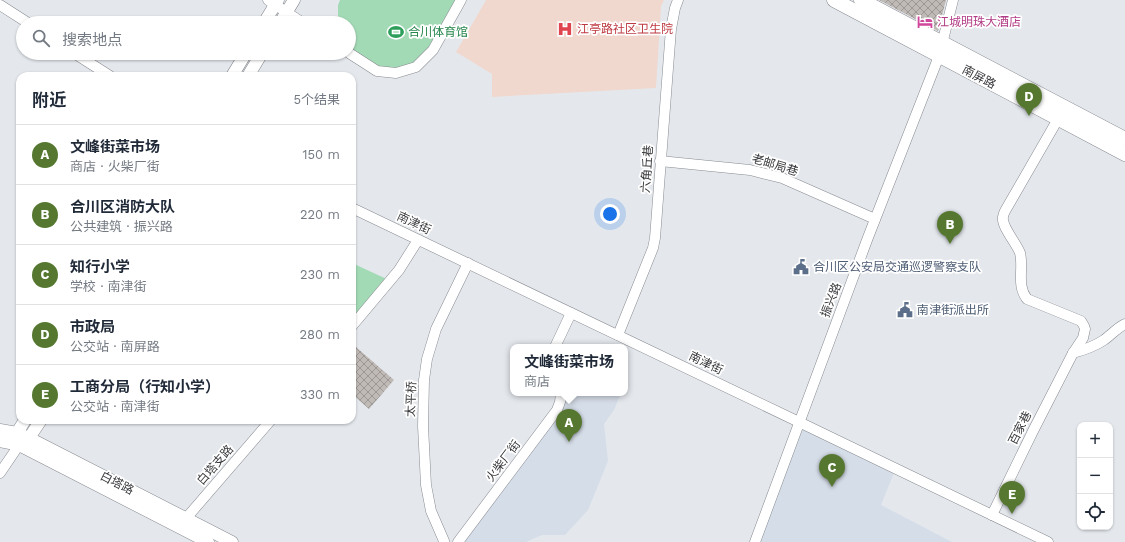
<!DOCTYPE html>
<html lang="zh">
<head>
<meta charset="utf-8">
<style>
  body { margin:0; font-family:"Work Sans","Noto Sans SC",sans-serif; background:#f6f6f7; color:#1f2937 }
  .controls { position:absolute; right:12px; bottom:12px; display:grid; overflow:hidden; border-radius:8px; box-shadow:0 1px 3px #0004 }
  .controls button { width:36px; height:36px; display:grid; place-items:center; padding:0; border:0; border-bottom:1px solid #e0e1e3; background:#fff; color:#1f2937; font:20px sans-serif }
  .you { position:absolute; left:610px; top:214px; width:14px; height:14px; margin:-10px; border:3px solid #fff; border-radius:50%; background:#1a73e8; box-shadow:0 0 0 6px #1a73e833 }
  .badge { display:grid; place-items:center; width:26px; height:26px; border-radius:50%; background:#55772f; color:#fff; font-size:13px; font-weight:700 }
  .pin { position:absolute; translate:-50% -33px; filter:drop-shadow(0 1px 2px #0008) }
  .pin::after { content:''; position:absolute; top:21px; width:14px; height:12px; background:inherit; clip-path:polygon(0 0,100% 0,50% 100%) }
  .popup { position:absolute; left:510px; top:344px; width:118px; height:52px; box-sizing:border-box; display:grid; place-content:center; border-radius:8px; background:#fff; filter:drop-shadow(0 1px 3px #0005); font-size:13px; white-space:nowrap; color:#747a83 }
  .popup b { font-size:15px; color:#1f2937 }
  .popup::after { content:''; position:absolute; left:50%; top:100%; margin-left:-8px; border:8px solid transparent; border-top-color:#fff }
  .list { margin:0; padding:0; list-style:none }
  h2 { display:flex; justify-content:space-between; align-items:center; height:52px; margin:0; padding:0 16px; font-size:17px }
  h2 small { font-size:13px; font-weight:400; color:#747a83 }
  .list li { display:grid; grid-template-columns:26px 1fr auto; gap:12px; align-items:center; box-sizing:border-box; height:60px; padding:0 16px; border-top:1px solid #e0e1e3 }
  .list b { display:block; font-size:15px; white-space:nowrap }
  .list p { margin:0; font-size:13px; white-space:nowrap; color:#747a83 }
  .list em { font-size:13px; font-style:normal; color:#747a83 }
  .icon { flex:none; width:22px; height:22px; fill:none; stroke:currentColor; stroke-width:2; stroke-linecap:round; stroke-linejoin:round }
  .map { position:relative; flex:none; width:1125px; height:542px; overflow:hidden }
  .search { position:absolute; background:#fff; box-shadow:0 1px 3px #0004; left:16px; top:16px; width:340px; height:44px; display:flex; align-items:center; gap:10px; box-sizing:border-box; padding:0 14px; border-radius:22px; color:#747a83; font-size:15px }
  .panel { position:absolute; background:#fff; box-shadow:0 1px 3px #0004; left:16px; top:72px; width:340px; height:352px; border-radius:12px }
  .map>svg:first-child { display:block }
</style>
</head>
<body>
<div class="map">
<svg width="1125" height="542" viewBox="0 0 1125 542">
  <defs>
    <pattern id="building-cross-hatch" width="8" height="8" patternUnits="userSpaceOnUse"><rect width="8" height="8" fill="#c0bab6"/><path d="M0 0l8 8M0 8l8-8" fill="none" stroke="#9d9895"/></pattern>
  </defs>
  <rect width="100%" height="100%" fill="#e4e8ed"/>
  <!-- built -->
  <g fill="#d5dde8">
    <polygon points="561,393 621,393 614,410 604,424 608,461 588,510 565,535 542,535 526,542 458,542 557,410"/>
    <polygon points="799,422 896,468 881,505 952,542 755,542"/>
  </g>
  <!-- medical -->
  <polygon fill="#f0d8ce" points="486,0 664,0 661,6 656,88 492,97 492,74 456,52"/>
  <!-- green -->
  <g fill="#a3dab6">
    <polygon points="340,0 461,0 416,67 377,71 359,66 346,53 349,53 349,23 338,23 338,5"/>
    <polygon points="352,263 391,281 352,324"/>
  </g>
  <!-- building -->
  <g fill="url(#building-cross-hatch)">
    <polygon points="879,0 946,0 938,31"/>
    <polygon points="356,347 394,380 369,409 352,394 352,352"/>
  </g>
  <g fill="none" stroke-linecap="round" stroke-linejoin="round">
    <defs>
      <g id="minor">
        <polyline points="268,0 303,23"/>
        <polyline points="0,5 28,23"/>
        <polyline points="74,53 110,76"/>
        <polyline points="349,53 377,71 396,73 416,67 433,50 461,0"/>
        <polyline points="660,161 750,170 782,178 875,219"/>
        <polyline points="352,208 799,422 1048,542"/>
        <polyline points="352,326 399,270 418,240"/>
        <polyline points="618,335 653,248 655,238 671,29 675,8 678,0"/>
        <polyline points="555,347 571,313"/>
        <path d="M 1073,353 C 1084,350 1095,346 1104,340 C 1111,335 1117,328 1125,324"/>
        <polyline points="0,473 19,445"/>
        <path d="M 992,515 L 1033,431 L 1073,353 L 1083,338 L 1085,329 L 1084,326 L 1081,321 L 1027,299 C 1016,285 1024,268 1020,253 C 1017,244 1001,226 1003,217 C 1003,215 1004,213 1005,211 L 1058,119"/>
        <polyline points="182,523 271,420"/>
        <polyline points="444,541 431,511 426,485 423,426 424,380 427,359 436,329 468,263"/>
        <polyline points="458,542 557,410 560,402 561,393"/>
        <polyline points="755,542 867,240 939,56 953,0"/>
      </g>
      <g id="tertiary">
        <polyline points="264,23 278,0"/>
        <polyline points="280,23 294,0"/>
        <polyline points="232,76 246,53"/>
        <polyline points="248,76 262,53"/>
        <polyline points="0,430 17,433 29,438 232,542"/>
        <polyline points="18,440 17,433 25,420"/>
        <polyline points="0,441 19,445 208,542"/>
        <polyline points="23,442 29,438 41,420"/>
      </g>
      <g id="secondary">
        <polyline points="834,0 1125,154"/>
        <polyline points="861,0 1125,139"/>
      </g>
    </defs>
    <!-- minor casing -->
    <use href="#minor" stroke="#878a90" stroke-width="11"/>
    <!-- tertiary casing -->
    <use href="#tertiary" stroke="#878a90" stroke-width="13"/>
    <!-- secondary casing -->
    <use href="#secondary" stroke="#878a90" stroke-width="15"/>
    <!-- minor -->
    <use href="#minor" stroke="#fff" stroke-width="10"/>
    <!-- tertiary -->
    <use href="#tertiary" stroke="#fff" stroke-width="12"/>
    <!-- secondary -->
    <use href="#secondary" stroke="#fff" stroke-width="14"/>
  </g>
  <!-- icons -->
  <defs>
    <symbol id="hotel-bare" viewBox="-9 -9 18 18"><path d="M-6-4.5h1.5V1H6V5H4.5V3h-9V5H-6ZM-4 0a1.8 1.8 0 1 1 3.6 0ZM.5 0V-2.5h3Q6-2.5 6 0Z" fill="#d1479c" stroke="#fff" stroke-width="2.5" paint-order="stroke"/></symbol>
    <symbol id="hospital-bare" viewBox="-9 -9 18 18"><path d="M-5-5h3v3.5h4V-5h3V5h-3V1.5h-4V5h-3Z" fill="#e0444e" stroke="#fff" stroke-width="2.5" paint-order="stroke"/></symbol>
    <symbol id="stadium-bare" viewBox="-9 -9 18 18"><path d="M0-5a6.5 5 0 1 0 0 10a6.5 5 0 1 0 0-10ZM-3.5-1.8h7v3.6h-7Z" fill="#2e9e5b" stroke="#fff" stroke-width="2.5" paint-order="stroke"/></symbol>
    <symbol id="civic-bare" viewBox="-9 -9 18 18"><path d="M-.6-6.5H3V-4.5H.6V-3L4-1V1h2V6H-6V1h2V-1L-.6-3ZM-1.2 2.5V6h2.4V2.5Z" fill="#5c6f8a" stroke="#fff" stroke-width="2.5" paint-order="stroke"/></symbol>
  </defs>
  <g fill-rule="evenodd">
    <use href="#hotel-bare" x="914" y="11" width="22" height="22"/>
    <use href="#hospital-bare" x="554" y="18" width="22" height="22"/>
    <use href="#stadium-bare" x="385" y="21" width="22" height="22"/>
    <use href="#civic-bare" x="790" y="256" width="22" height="22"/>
    <use href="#civic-bare" x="894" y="299" width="22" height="22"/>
  </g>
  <g text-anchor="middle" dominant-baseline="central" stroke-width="3.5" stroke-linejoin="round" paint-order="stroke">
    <!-- hotel labels -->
    <g font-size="12" fill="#b23c85" stroke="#fff" text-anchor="start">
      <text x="937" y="22">江城明珠大酒店</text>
    </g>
    <!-- health labels -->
    <g font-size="12" fill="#be3a42" stroke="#fff" text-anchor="start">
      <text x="577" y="29">江亭路社区卫生院</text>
    </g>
    <!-- leisure labels -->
    <g font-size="12" fill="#27864d" stroke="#fff" text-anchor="start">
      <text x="408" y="32">合川体育馆</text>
    </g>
    <!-- street labels -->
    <g font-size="12" fill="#393a3d" stroke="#fff">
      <text transform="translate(979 77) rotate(28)">南屏路</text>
      <text transform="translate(775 165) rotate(17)">老邮局巷</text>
      <text transform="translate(647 169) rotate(-86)">六角丘巷</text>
      <text transform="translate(414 223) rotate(25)">南津街</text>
      <text transform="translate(831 300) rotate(-69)">振兴路</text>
      <text transform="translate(706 363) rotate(26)">南津街</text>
      <text transform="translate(411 399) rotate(-88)">太平桥</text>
      <text transform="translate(1020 428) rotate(-63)">百家巷</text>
      <text transform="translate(503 461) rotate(-53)">火柴厂街</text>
      <text transform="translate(215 465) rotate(-49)">白塔支路</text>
      <text transform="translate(117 483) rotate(27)">白塔路</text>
    </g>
    <!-- service labels -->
    <g font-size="12" fill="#4e5e75" stroke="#fff" text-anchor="start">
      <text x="813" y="267">合川区公安局交通巡逻警察支队</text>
      <text x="917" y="310">南津街派出所</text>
    </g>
  </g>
</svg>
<div class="controls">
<button>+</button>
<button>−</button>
<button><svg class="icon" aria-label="locate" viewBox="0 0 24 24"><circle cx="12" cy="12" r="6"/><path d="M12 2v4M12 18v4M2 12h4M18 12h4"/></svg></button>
</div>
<div class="you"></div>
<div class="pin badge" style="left:569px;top:442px">A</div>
<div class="popup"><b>文峰街菜市场</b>商店</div>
<div class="pin badge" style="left:950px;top:244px">B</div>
<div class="pin badge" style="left:832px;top:487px">C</div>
<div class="pin badge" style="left:1029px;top:116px">D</div>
<div class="pin badge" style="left:1012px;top:514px">E</div>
<div class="search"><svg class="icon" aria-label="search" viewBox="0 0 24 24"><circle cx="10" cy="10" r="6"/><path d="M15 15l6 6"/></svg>搜索地点</div>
<section class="panel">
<h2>附近<small>5个结果</small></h2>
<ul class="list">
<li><span class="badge">A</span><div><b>文峰街菜市场</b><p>商店 · 火柴厂街</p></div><em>150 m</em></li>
<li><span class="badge">B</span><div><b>合川区消防大队</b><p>公共建筑 · 振兴路</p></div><em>220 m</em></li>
<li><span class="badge">C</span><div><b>知行小学</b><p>学校 · 南津街</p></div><em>230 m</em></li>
<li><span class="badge">D</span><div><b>市政局</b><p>公交站 · 南屏路</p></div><em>280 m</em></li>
<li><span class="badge">E</span><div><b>工商分局（行知小学）</b><p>公交站 · 南津街</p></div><em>330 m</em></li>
</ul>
</section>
</div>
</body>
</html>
